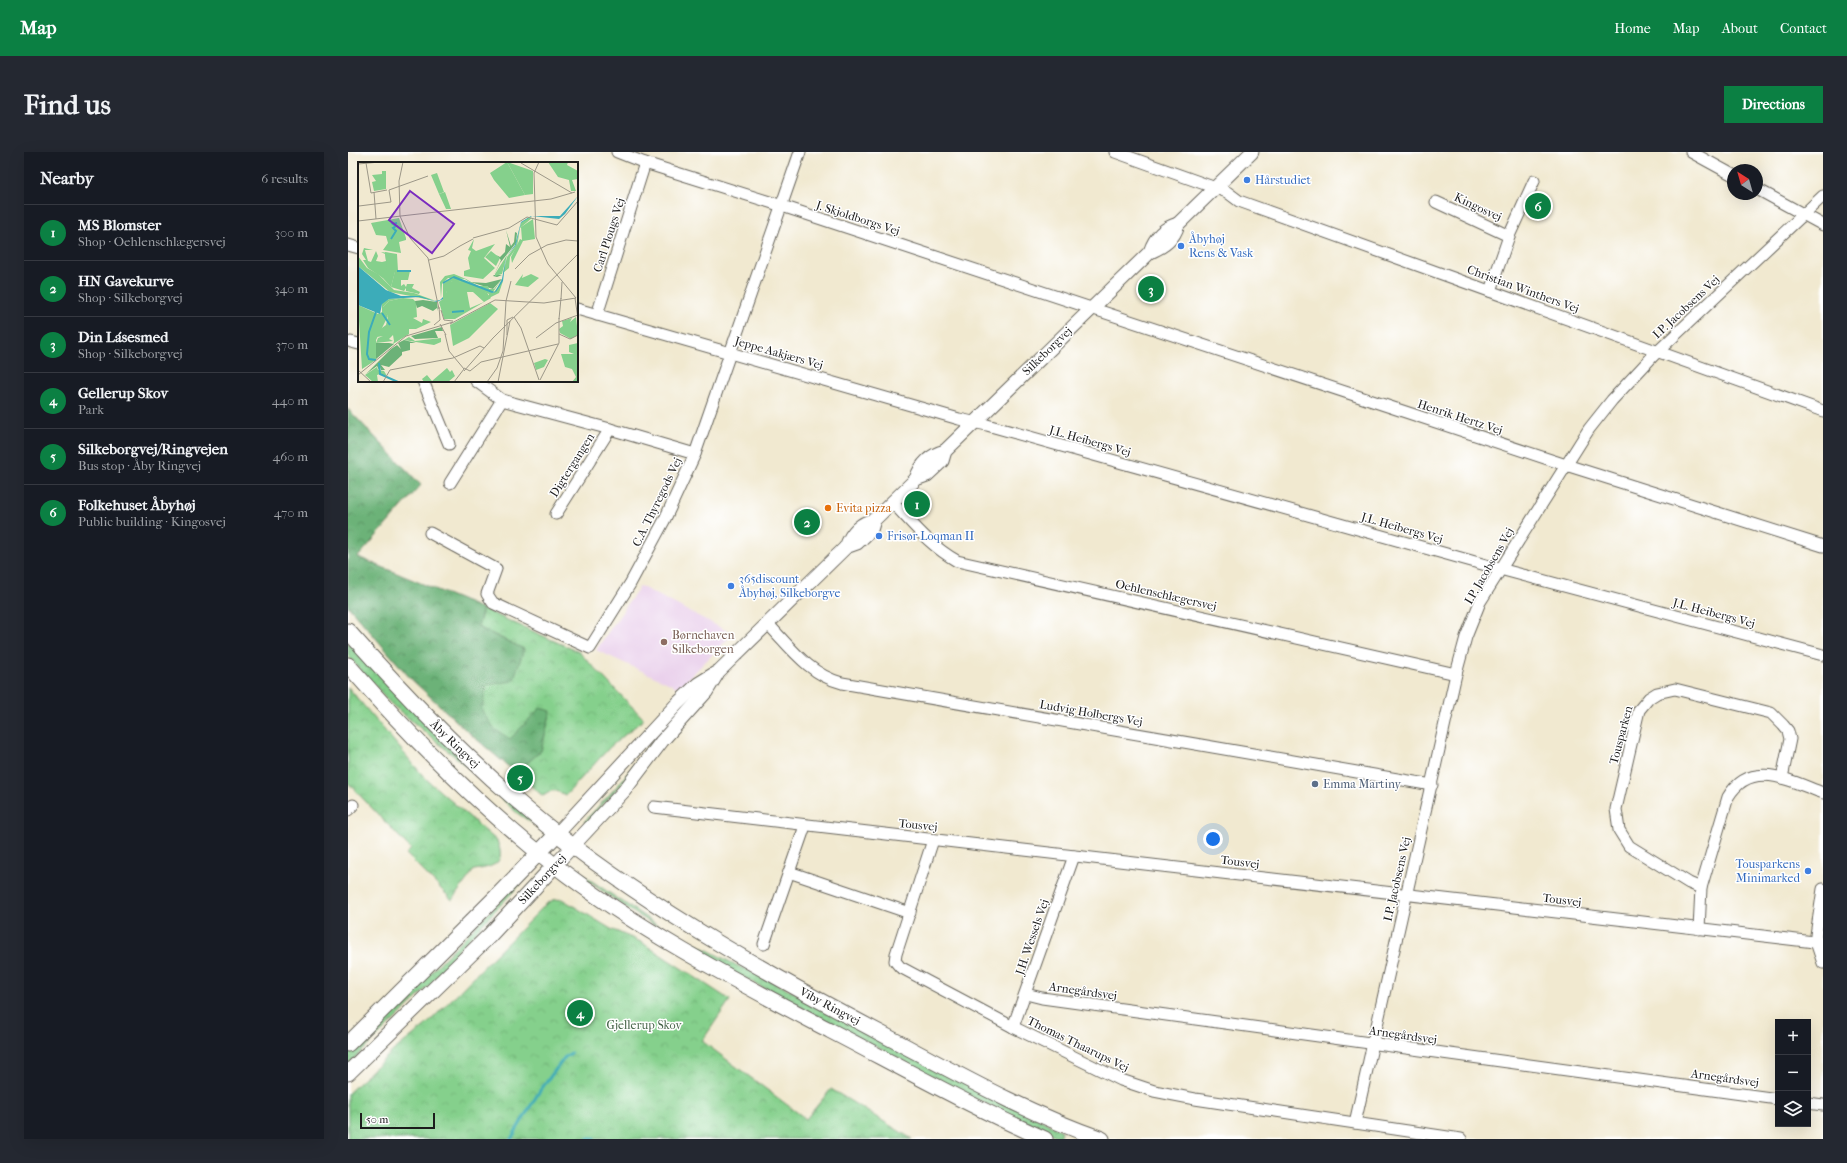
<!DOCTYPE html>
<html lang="en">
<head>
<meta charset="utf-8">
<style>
  body { margin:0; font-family:"IM FELL French Canon",serif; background:#242831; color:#f1f3f6 }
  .controls { position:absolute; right:12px; bottom:12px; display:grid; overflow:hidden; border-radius:0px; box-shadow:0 4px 16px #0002 }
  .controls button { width:36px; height:36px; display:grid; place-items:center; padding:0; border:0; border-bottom:1px solid #363941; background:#171b24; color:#f1f3f6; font:20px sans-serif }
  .compass { position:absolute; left:1379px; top:12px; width:36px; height:36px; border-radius:50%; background:#171b24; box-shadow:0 4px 16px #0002; rotate:323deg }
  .scale { position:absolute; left:12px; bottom:10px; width:75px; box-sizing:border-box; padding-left:4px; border:2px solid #1c1c1c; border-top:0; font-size:11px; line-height:14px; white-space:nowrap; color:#1c1c1c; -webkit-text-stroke:3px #fff; paint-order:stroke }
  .you { position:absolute; left:865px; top:687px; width:14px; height:14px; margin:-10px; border:3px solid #fff; border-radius:50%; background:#1a73e8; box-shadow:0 0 0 6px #1a73e833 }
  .badge { display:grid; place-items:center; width:26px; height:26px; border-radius:50%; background:#0b8043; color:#fff; font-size:13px; font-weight:700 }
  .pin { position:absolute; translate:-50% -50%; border:2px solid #fff; box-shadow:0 1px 4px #0006 }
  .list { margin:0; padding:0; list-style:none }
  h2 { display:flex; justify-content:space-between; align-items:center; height:52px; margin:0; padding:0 16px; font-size:17px }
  h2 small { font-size:13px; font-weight:400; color:#9ea1a6 }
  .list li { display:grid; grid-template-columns:26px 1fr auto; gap:12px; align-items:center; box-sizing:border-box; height:56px; padding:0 16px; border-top:1px solid #363941 }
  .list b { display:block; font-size:15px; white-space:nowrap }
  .list p { margin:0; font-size:13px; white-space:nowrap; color:#9ea1a6 }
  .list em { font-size:13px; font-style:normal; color:#9ea1a6 }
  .icon { flex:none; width:22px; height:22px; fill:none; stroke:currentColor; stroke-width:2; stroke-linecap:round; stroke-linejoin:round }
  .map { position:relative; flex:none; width:1475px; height:987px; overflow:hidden; border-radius:0px }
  header { display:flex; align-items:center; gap:24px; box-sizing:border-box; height:56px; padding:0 20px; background:#0b8043; color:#fff }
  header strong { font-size:19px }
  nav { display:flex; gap:22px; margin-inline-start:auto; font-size:14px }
  .intro { display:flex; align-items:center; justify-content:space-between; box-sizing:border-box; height:96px; padding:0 24px }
  h1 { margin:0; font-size:28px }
  .button { padding:10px 18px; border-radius:0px; background:#0b8043; color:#fff; font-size:14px; font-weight:700 }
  main { display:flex; gap:24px; padding:0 24px }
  aside { flex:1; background:#171b24; border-radius:0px; box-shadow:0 4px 16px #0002 }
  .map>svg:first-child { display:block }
</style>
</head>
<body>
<header>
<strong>Map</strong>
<nav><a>Home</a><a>Map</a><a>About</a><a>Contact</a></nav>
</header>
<div class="intro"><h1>Find us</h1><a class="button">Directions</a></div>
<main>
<aside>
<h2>Nearby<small>6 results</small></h2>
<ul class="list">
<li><span class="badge">1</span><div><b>MS Blomster</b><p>Shop · Oehlenschlægersvej</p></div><em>300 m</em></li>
<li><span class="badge">2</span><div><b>HN Gavekurve</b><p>Shop · Silkeborgvej</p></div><em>340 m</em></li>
<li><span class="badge">3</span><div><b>Din Lásesmed</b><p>Shop · Silkeborgvej</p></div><em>370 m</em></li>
<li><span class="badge">4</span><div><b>Gellerup Skov</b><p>Park</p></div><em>440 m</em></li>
<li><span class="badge">5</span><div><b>Silkeborgvej/Ringvejen</b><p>Bus stop · Åby Ringvej</p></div><em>460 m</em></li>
<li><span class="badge">6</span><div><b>Folkehuset Åbyhøj</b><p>Public building · Kingosvej</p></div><em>470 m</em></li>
</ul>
</aside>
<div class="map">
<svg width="1475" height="987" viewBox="0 0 1475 987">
  <defs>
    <pattern id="grass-dots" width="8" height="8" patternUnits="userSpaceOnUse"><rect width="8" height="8" fill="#85d08c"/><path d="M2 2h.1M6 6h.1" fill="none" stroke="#72b278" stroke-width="1.8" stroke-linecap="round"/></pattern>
    <pattern id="forest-crowns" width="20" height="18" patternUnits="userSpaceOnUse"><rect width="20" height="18" fill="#6cb278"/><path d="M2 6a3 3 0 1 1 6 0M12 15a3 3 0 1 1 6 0" fill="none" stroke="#589062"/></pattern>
    <pattern id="park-crowns" width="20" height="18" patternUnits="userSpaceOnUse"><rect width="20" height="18" fill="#85d08c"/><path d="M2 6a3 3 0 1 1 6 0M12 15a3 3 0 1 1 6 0" fill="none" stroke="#72b278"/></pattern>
  </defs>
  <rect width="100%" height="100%" fill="#fff"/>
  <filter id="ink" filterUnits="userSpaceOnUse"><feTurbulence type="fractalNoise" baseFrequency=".025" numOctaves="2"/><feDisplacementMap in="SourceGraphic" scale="8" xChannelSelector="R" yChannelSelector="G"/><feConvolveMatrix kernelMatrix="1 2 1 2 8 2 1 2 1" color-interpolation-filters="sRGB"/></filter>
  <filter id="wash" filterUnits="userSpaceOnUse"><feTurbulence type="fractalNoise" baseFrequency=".012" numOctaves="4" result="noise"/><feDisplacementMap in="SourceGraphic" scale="16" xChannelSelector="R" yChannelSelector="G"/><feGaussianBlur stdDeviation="0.9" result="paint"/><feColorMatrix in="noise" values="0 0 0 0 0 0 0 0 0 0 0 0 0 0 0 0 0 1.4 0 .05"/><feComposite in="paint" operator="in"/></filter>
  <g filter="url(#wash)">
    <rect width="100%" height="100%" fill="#f1e9d0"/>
    <!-- built -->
    <polygon fill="#ead1ec" points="292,434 385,482 331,536 248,498"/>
    <!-- grass -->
    <g fill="url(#grass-dots)" stroke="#507654">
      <polygon points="0,490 184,670 184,671 169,661 117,613 43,552 0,504"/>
      <polygon points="308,585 310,585 274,632 238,671 236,670 272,631"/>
      <polygon points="177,723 179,725 112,796 80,835 0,913 0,901 81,822"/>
      <polygon points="235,723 309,773 338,789 348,792 392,815 412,823 714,979 712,986 628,947 368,811 280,757 233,724"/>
    </g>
    <!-- forest -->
    <polygon fill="url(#forest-crowns)" stroke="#44674a" points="0,257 73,333 10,405 135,457 130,475 176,497 166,529 192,556 203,559 193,599 168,621 119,579 62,526 0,454"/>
    <!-- park -->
    <g fill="url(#park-crowns)" stroke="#507654">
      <polygon points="135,457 231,500 296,567 262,595 218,643 205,638 195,644 168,621 193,599 203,559 192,556 162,587 146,577 134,559 138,533 165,529 176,497 130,475"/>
      <path d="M 0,535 L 77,626 L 149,689 C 159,712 145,715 126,718 L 104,748 L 58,702 L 63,697 L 0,631 Z"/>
      <polygon points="214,747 263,777 293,790 382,848 354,889 458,967 483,937 564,987 0,987 0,941 45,899 78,873 197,753 205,748"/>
    </g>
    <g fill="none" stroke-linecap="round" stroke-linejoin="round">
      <!-- stream -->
      <g stroke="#3cacb9" stroke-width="3">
        <polyline points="163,987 191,940 217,905 223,901"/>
        <polyline points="239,987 246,987"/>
      </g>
    </g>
  </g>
  <g filter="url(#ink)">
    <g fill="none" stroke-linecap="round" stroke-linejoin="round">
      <defs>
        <g id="minor">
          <polyline points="269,0 297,11 428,52 1218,313 1475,394"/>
          <polyline points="767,0 879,40 891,49 1475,259"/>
          <polyline points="1343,0 1385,23"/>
          <polyline points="1409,37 1475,73"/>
          <polyline points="1088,50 1161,84"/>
          <polyline points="0,93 11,96"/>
          <polyline points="1142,139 1161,84 1186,29"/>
          <polyline points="229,157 611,267 639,273 1152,417 1475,503"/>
          <polyline points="249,163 297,11"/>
          <polyline points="3,190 11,192"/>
          <polyline points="75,229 101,292"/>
          <polyline points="128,229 154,248 262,277 347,302"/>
          <polyline points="102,331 154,248"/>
          <path d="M 544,350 C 566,373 581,393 609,409 L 1108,522"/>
          <polyline points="208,362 262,277"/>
          <polyline points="82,381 148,417 139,442 145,451 242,496 282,432 316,369 347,302 452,0"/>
          <path d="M 420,472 C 442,495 462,523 494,531 L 1084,633"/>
          <polyline points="306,655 1475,791"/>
          <polyline points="0,658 5,653"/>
          <polyline points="585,688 548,802 547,809 552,815 665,875 773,928 806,939 847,947 1113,987"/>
          <polyline points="441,720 562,761"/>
          <polyline points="1353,736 1341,731 1281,694 1271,678 1268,657 1291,558 1301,546 1309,541 1327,537 1423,561 1435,573 1440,579 1442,587 1434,626"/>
          <polyline points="1475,737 1468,783 1468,790 1475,811"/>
          <path d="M 1351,777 L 1353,736 L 1380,645 C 1403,606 1442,629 1475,641"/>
          <polyline points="416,792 457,674"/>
          <polyline points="678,842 694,846 1430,947"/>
          <polyline points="665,875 726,704"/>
          <polyline points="1460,951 1475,953"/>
          <polyline points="1007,971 1108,522 1118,485 1132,450 1241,277 1264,248 1305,204 1475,44"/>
        </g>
        <g id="tertiary">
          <path d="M 802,100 C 807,85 815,76 830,72"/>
          <path d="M 568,327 C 573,312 582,303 597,299"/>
          <path d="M 498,395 C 503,381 511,371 526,368"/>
          <path d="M 209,682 L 329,552 L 350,532 L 371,519 L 498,395 L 509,391 L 523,378 L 526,368 L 568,327 L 579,323 L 594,309 L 597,299 L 802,100 C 816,94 826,87 830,72 L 904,0"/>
          <polyline points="207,713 276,639 314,589 358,540 369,522"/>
        </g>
        <g id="secondary">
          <path d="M 0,479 C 65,552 132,621 208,681 C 310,761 424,824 538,884 C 608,921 678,961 754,987"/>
          <path d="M 0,513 C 63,585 129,653 205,712 C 291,779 388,829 483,879 C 554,916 624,955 697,987"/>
          <polyline points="0,892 148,745 209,682"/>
          <polyline points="0,921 141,784 207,713"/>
        </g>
      </defs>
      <!-- minor casing -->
      <use href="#minor" stroke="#67645b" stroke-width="13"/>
      <!-- tertiary casing -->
      <use href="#tertiary" stroke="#67645b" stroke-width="15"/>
      <!-- secondary casing -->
      <use href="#secondary" stroke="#67645b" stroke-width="17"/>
      <!-- minor -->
      <use href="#minor" stroke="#fff" stroke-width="11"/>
      <!-- tertiary -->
      <use href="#tertiary" stroke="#fff" stroke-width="13"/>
      <!-- secondary -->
      <use href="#secondary" stroke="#fff" stroke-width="15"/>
    </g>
  </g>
  <!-- markers -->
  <g fill="#3f7fe0" stroke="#fff" stroke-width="1.5">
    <circle cx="899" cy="28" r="4"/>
    <circle cx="833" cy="94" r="4"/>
    <circle cx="531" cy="384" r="4"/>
    <circle cx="383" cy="434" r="4"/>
    <circle cx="1460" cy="719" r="4"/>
  </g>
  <circle fill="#e8710a" stroke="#fff" stroke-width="1.5" cx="480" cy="356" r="4"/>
  <circle fill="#8d6e63" stroke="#fff" stroke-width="1.5" cx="316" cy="490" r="4"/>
  <circle fill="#5c6f8a" stroke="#fff" stroke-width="1.5" cx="967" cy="632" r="4"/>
  <g text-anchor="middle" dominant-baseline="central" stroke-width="3" stroke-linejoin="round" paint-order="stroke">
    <!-- shop labels -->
    <g font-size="12" fill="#366cbe" stroke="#fff" text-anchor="start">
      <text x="907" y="28">Hårstudiet</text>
      <text x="841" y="87">Åbyhøj<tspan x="841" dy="14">Rens &amp; Vask</tspan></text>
      <text x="539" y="384">Frisør Loqman II</text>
      <text x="391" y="427">365discount<tspan x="391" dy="14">Åbyhøj, Silkeborgve</tspan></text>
      <text x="1452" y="712" text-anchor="end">Tousparkens<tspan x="1452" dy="14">Minimarked</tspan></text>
    </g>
    <!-- street labels -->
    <g font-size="12" fill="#1c1c1c" stroke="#fff">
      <text transform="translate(1130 55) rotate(25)">Kingosvej</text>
      <text transform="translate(510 66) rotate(18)">J. Skjoldborgs Vej</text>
      <text transform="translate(261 83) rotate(-72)">Carl Plougs Vej</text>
      <text transform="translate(1175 137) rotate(20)">Christian Winthers Vej</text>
      <text transform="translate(1338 155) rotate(-43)">I.P. Jacobsens Vej</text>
      <text transform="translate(699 199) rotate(-44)">Silkeborgvej</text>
      <text transform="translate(431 201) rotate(16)">Jeppe Aakjærs Vej</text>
      <text transform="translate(1112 265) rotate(18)">Henrik Hertz Vej</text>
      <text transform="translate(742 289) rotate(16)">J.L. Heibergs Vej</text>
      <text transform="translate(224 313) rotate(-58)">Digtergangen</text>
      <text transform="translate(309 350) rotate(-64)">C.A. Thyregods Vej</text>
      <text transform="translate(1054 376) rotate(16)">J.L. Heibergs Vej</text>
      <text transform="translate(1141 414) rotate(-60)">I.P. Jacobsens Vej</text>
      <text transform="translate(818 443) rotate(13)">Oehlenschlægersvej</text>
      <text transform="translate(1366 461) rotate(15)">J.L. Heibergs Vej</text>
      <text transform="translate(743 561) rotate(10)">Ludvig Holbergs Vej</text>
      <text transform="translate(1273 583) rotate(-75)">Tousparken</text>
      <text transform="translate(107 592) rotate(44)">Åby Ringvej</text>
      <text transform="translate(570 673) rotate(6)">Tousvej</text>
      <text transform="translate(892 710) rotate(7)">Tousvej</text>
      <text transform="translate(194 727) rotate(-47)">Silkeborgvej</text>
      <text transform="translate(1049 727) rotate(-77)">I.P. Jacobsens Vej</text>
      <text transform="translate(1214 748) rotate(7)">Tousvej</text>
      <text transform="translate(684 785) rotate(-71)">J.H. Wessels Vej</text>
      <text transform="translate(735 839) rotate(8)">Arnegårdsvej</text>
      <text transform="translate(482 854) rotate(28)">Viby Ringvej</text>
      <text transform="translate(1055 883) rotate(8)">Arnegårdsvej</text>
      <text transform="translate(730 892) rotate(26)">Thomas Thaarups Vej</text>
      <text transform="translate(1377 926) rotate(8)">Arnegårdsvej</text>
    </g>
    <!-- food labels -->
    <g font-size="12" fill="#c56008" stroke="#fff" text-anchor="start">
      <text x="488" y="356">Evita pizza</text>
    </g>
    <!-- education labels -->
    <g font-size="12" fill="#785e54" stroke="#fff" text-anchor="start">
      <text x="324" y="483">Børnehaven<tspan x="324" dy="14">Silkeborgen</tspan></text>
    </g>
    <!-- service labels -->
    <g font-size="12" fill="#4e5e75" stroke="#fff" text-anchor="start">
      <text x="975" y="632">Emma Martiny</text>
    </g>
    <!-- park labels -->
    <g font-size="12" fill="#466449" stroke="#fff">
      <text x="296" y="873">Gjellerup Skov</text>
    </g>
  </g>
  <!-- overview -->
  <g transform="translate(10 10)">
    <rect width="220" height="220" fill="#f1e9d0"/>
    <path d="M 149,0 L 167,33 L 151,36 L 136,18 L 132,11 ZM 79,11 L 86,30 L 81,32 L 73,13 ZM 175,57 L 177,77 L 165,79 L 154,101 L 153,95 L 162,77 L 164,78 L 163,65 ZM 116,77 L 114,86 L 118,89 L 137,82 L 126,96 L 137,106 L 125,117 L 106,114 L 106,109 L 112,107 L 110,96 L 113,89 L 110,88 ZM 6,86 L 15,88 L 7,88 L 10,99 L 13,100 L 18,89 L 20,94 L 18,99 L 24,100 L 28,99 L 27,92 L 23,90 L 31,91 L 29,109 L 25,116 L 10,106 L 5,98 L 8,98 L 4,92 ZM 37,109 L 52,109 L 50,118 L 43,118 L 43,124 L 46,122 L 48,125 L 49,122 L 56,122 L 54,126 L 62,130 L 61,132 L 48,129 L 48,126 L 46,129 L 33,125 ZM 45,136 L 55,137 L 58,140 L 59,155 L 55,156 L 64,161 L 65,157 L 73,160 L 58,167 L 51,167 L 51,172 L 35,182 L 36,179 L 35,173 L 31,177 L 35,179 L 18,181 L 20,176 L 25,174 L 19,175 L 21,168 L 28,163 L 30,154 L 24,146 L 31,139 ZM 132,141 L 140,147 L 111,176 L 95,184 L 92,163 ZM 51,175 L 57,179 L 83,176 L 83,180 L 76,183 L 46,178 ZM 19,205 L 20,208 L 26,209 L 29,214 L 22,212 L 19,213 L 20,220 L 15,220 L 7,213 Z" fill="#85d08c"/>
    <path d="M 148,68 L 153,84 L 156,80 L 157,70 L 159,71 L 158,81 L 142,101 L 136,113 L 144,113 L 139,115 L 135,114 L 136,113 L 143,98 L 138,93 L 142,95 L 147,90 L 148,82 L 152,85 ZM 144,117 L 135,127 L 112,120 L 128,121 ZM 65,138 L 79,140 L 80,149 L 79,146 L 75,149 L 64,144 L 59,146 L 57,139 ZM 84,165 L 85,169 L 77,169 L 80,176 L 57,177 L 53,174 ZM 46,178 L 58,181 L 52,181 L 52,188 L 44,190 L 44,193 L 31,205 L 23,203 L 27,208 L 23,208 L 21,202 L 21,208 L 19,204 L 8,212 L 33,187 L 39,183 L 43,187 L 40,181 ZM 17,181 L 31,181 L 36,182 L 18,197 Z" fill="#6cb278"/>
    <path d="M 171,55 L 174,56 L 162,66 L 159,85 L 152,95 L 151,106 L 145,111 L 149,95 L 158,83 L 163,61 ZM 149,93 L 144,112 L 137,114 L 137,112 ZM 0,94 L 9,106 L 20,112 L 36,128 L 56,131 L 78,139 L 32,130 L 0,104 ZM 96,112 L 108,117 L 120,124 L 130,124 L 131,127 L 136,127 L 144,117 L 135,130 L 116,123 L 107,117 L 90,116 L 84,122 L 83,136 L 82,120 L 87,114 ZM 93,116 L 102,117 L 135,131 L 145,119 L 141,131 L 131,136 L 131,132 L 111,125 L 101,119 L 94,119 L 88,125 L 88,130 L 93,133 L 92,141 L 83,141 L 81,140 L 85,137 L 85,122 ZM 45,136 L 31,139 L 25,145 L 30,154 L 18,178 L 18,198 L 4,207 L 0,143 L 20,152 L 24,150 L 24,141 L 31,137 Z" fill="#85d08c"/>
    <path d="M 149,0 L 175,9 L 175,32 L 167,33 ZM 87,30 L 93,47 L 88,47 L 81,32 ZM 187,197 L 190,198 L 186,205 L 178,208 L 176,201 Z" fill="#85d08c"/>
    <path d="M 190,0 L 210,0 L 209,3 L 220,9 L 220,17 L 214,18 L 218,29 L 213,29 L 211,18 L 200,15 ZM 24,9 L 28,9 L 28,27 L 16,29 L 14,20 L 18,19 L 14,13 L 24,12 ZM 41,56 L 48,76 L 48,78 L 41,80 L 43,91 L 25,88 L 30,81 L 28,74 L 18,73 L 13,61 ZM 27,90 L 39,92 L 40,109 L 37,110 L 33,125 L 23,114 L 25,109 L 29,108 ZM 165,112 L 164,116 L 173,112 L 181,116 L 170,125 L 157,123 ZM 99,118 L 129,131 L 133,136 L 97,157 L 86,157 L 81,140 L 90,139 L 87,124 L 90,120 ZM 109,130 L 115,130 L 126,140 L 112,146 ZM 218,155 L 220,173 L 213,177 L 202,171 L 201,167 L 205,164 L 204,159 L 214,156 L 212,160 Z" fill="#85d08c" fill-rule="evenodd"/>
    <path d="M 133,89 L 142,96 L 138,104 L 127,95 ZM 220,181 L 220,220 L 214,220 L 218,215 L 214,207 L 207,205 L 203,192 L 216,192 L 211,190 L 211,183 ZM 89,206 L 92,210 L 94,208 L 97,214 L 90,220 L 66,220 L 64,217 L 69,213 L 74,219 Z" fill="#85d08c"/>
    <path d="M 220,34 L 207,52 L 201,57 L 174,54 L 163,61 L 158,83 L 148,95 L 145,119 L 138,130 L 134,131 L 95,116 L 85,122 L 85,137 L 79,140 L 61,135 L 31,137 L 24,142 L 22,152 L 0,143 L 0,104 L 28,128 L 43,134 L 62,134 L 76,139 L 82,138 L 85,135 L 85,120 L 96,114 L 137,130 L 144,117 L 148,95 L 157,83 L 163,60 L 173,54 L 202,54 Z" fill="#3cacb9"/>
    <path fill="none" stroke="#3cacb9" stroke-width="2" d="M 33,77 L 38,69 L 35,66 L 38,64 L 35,62 L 39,61M 39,109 L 53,109M 18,150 L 11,170 L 9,192 L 11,197 L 18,198M 94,150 L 106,149M 24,151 L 32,163M 21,201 L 22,212 L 40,220"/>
    <path fill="none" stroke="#9c9788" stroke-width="1" d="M 45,0 L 41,19 L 42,54 L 52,76 L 70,96 L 81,147M 181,0 L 176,11 L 178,75 L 190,102 L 218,136M 8,1 L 13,31 L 29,28M 163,1 L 214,31M 0,2 L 22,0M 31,28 L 70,14M 16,30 L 18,57M 1,44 L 33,40 L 31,28M 43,54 L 193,37 L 217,30M 0,59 L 43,54M 115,76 L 151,66 L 169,55 L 199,63 L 220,39M 102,84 L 115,77M 71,98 L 86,94 L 102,84M 157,107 L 171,93 L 189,83 L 208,78 L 220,79M 217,136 L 220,157M 203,137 L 204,120M 83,148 L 86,158 L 95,159M 156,155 L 163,166 L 181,218M 201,157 L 203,136M 82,162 L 88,173M 92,162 L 137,138 L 186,141 L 218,136M 76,163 L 82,158 L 81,145M 87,172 L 91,189 L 106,207 L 96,220M 201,172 L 212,177 L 220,173M 149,173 L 149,158 L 155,155M 178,176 L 198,161 L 220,153M 106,206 L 112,209 L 123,200 L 200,182M 0,208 L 13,220M 106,209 L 135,176 L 220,92M 0,213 L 48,174 L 95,160M 182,218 L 201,181 L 201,156M 25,220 L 32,208 L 95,196 L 122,184 L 126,186M 129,220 L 139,206 L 145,189 L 148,139 L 153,119M 140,220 L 152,159"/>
    <path fill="#7b2cbf" fill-opacity="0.15" stroke="#7b2cbf" stroke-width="2" d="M 52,29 L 96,62 L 74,91 L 31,58 Z"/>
    <rect width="220" height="220" fill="none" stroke="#1c1c1c" stroke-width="2"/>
  </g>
</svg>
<div class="controls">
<button>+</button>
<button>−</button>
<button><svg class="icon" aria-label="layers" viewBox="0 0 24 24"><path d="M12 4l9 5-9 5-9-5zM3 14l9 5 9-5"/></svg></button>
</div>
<svg class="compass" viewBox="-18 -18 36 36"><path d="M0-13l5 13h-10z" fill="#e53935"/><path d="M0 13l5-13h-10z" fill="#9ea1a6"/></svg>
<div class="scale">50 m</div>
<div class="you"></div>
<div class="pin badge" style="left:569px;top:352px">1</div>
<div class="pin badge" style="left:459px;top:370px">2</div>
<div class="pin badge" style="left:803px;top:137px">3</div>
<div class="pin badge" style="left:232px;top:861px">4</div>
<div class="pin badge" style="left:172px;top:626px">5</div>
<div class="pin badge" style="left:1190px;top:54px">6</div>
</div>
</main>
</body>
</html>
